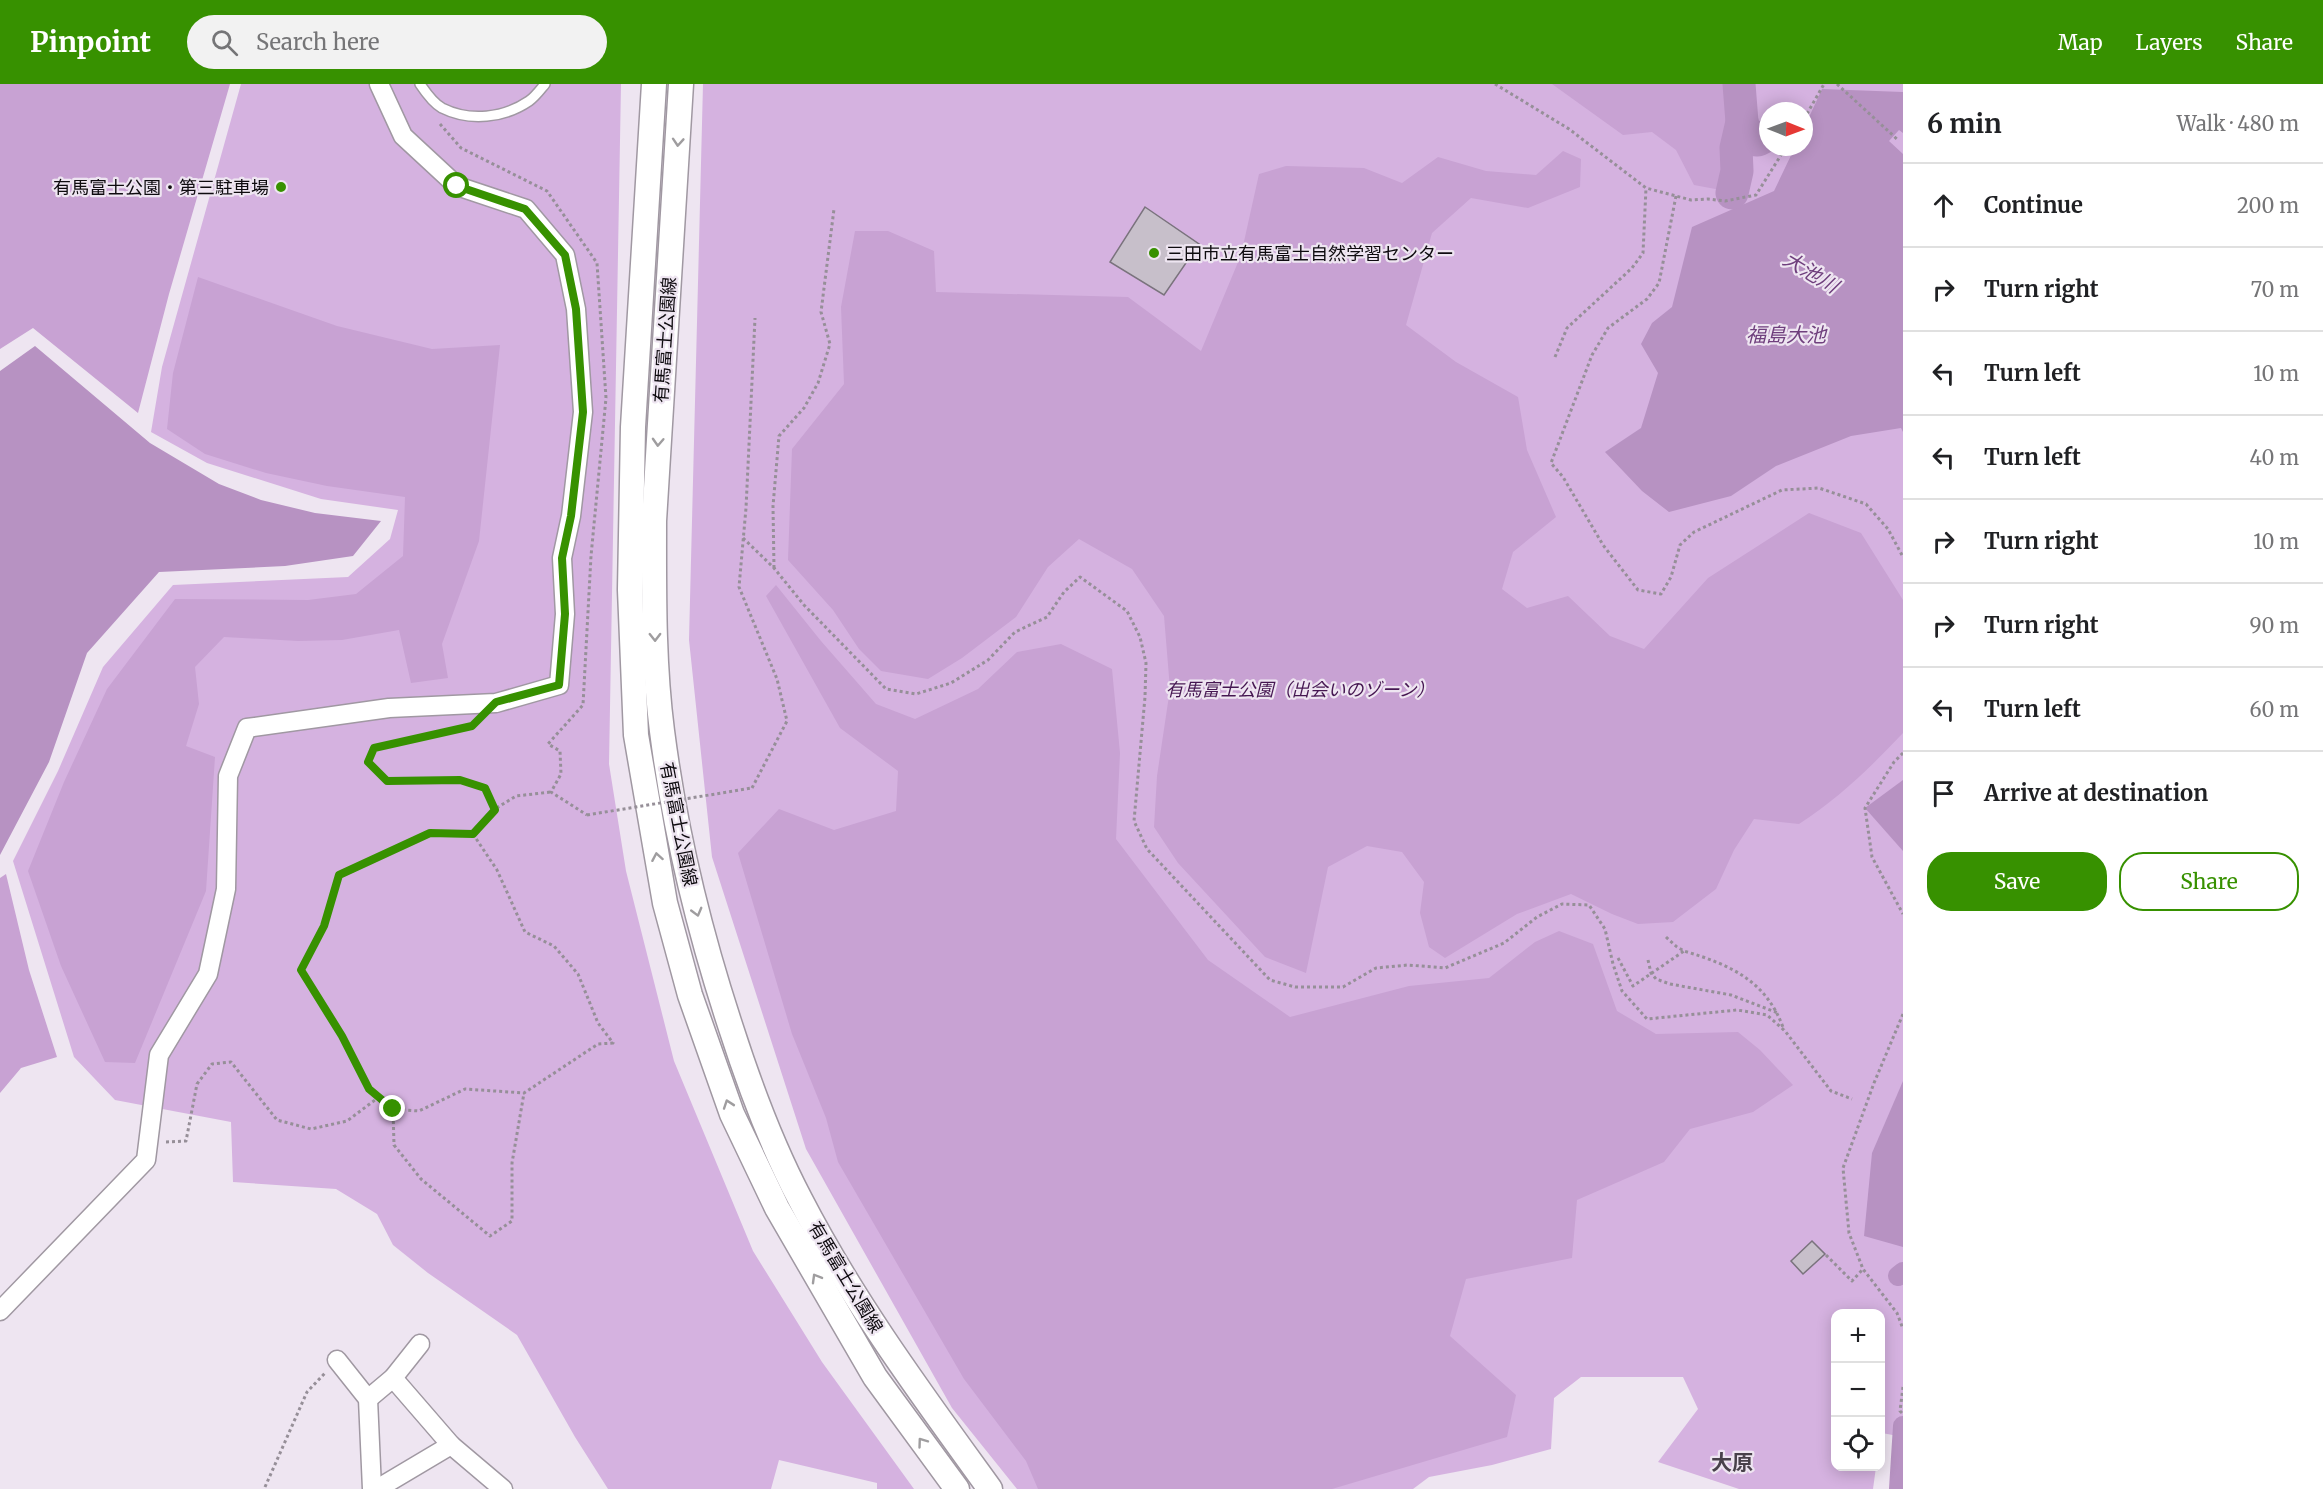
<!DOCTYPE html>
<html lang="en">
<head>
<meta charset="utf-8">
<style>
  body { margin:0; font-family:Merriweather,"Noto Sans JP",serif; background:#f2f2f2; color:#202124 }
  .controls { position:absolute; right:18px; bottom:18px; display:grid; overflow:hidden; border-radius:12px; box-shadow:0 3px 15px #0003 }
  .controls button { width:54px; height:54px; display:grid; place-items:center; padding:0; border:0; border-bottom:2px solid #e0e0e0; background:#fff; color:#202124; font:30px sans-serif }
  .compass { position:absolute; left:1759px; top:18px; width:54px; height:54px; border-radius:50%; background:#fff; box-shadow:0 3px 15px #0003; rotate:91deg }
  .stop { position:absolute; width:18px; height:18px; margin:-14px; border:4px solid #379100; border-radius:50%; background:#fff }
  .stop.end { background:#379100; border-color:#fff; box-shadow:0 2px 6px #0008 }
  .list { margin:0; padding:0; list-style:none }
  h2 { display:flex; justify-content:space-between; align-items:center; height:78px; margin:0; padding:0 24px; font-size:26px }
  h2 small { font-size:20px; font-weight:400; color:#757577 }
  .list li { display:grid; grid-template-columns:39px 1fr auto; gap:18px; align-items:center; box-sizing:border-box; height:84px; padding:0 24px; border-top:2px solid #e0e0e0 }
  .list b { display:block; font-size:22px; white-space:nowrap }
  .list em { font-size:20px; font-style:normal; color:#757577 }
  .actions { display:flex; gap:12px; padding:18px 24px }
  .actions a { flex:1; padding:14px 0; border:2px solid #379100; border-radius:24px; text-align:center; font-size:21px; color:#379100 }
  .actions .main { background:#379100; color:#fff }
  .icon { flex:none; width:33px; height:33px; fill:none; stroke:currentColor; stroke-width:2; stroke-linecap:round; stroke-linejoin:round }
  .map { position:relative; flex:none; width:1903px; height:1405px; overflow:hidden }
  header { display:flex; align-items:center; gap:36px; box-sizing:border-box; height:84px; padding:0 30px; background:#379100; color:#fff }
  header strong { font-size:28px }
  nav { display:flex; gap:33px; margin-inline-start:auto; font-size:21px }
  .search { width:420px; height:54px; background:#f2f2f2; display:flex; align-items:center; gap:15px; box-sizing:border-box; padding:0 21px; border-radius:33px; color:#757577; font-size:22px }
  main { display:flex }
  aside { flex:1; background:#fff }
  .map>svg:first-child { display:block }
</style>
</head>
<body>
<header>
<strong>Pinpoint</strong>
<div class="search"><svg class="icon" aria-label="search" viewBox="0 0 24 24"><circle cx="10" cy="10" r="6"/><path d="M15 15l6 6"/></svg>Search here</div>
<nav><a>Map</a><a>Layers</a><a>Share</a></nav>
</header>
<main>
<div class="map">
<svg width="1903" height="1405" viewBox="0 0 1903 1405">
  <rect width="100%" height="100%" fill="#eee5f1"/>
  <!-- green -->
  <g fill="#d5b2e0" fill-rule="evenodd">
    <polygon points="241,0 621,0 609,680 626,787 674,977 753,1167 822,1278 914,1405 877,1405 877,1399 779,1376 771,1405 608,1405 575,1353 517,1251 428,1189 393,1161 377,1130 336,1105 233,1098 231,1038 115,1016 74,973 13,777 58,687 103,583 173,501 348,493 390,455 398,426 321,415 207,379 151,348 162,283"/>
    <path d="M 703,0 L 1903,0 L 1903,1353 L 1882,1349 L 1881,1354 L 1880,1230 L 1836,1230 L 1836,1382 L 1876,1383 L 1873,1405 L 1739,1405 L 1658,1378 L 1698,1325 L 1683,1293 L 1581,1293 L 1554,1314 L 1551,1365 L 1492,1381 L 1429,1393 L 1413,1405 L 1017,1405 L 952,1324 L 806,1065 L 712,773 L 689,556 ZM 1768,27 L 1804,27 L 1804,63 L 1768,63 Z"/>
  </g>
  <!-- forest -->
  <g fill="#c8a2d3">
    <polygon points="0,0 230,0 169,210 138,329 33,244 0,265"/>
    <polygon points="1552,0 1730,0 1735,35 1729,66 1726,107 1694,101 1676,66 1652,48 1623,51"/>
    <path d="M 1563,67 L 1581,75 L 1580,103 L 1528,124 L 1471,114 L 1432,149 L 1406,241 L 1456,278 L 1518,313 L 1527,366 L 1556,433 L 1513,468 L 1502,505 L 1527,524 L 1568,512 L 1610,552 L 1644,565 L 1708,494 L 1809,429 L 1861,449 L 1903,516 L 1903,649 C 1870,684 1839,714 1799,740 L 1754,735 L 1734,766 L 1716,805 L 1673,838 L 1638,840 L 1612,830 L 1571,810 L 1517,830 L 1445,874 L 1429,863 L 1420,829 L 1424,798 L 1402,768 L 1367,762 L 1328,783 L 1306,889 L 1265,873 L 1178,779 L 1154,743 L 1157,692 L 1170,605 L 1164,532 L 1132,485 L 1079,455 L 1048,483 L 1016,533 L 962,574 L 928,595 L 881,587 L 859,565 L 833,526 L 788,476 L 792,365 L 844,300 L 841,223 L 855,147 L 888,147 L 934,167 L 936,208 L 1128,213 L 1201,267 L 1241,171 L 1259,90 L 1286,82 L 1364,84 L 1402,99 L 1438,73 L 1486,87 L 1536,91 Z"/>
    <polygon points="198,193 337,242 432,265 500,261 479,457 442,560 448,594 411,599 399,546 342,556 298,557 224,553 195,583 199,620 186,662 215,673 206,807 135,979 105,978 61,882 28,787 64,698 107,605 175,515 308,516 356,510 403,472 405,413 327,402 266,389 205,370 167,345 173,289"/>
    <polygon points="776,501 821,557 876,620 915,635 978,605 1017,568 1061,560 1112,585 1120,669 1116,755 1208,876 1290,933 1409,902 1489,894 1535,858 1559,847 1593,860 1617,927 1656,950 1738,948 1760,966 1793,1001 1753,1028 1690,1045 1664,1078 1577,1116 1572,1174 1466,1195 1450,1252 1516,1311 1507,1353 1332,1405 1038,1405 1026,1377 964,1295 838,1078 826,1034 792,950 738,769 779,725 834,746 896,727 898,687 840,644 766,512"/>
    <polygon points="6,790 29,886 57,973 21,984 0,1009 0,794"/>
  </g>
  <!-- water -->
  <g fill="#b792c2">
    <polygon points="1822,5 1903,8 1903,49 1899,46 1889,57 1903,70 1903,348 1901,344 1851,352 1776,382 1731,412 1669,428 1642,407 1605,368 1641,344 1658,289 1641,260 1652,239 1672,223 1692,143 1774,107 1795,63 1804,63 1804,44"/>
    <polygon points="35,262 150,359 219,400 261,416 315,429 381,437 353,472 285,482 159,488 87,569 49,678 0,771 0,287"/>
    <polygon points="1903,696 1903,767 1865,724"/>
    <polygon points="1903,997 1903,1163 1864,1152 1872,1069"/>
  </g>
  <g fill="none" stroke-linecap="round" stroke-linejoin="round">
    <!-- canal -->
    <g stroke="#b792c2" stroke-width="20">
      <polyline points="1898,1192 1903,1188"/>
      <polyline points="1899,1405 1903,1342"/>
    </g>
    <!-- river -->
    <g stroke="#b792c2" stroke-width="33">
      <polyline points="1742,38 1747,55 1758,56 1768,51"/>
      <polyline points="1732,109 1737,87 1736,64 1742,38 1739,0"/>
    </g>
  </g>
  <!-- building -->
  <g fill="#c7bfca" stroke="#7a737d" stroke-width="1.5">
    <polygon points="1145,123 1199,160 1164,211 1110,178"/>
    <polygon points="1812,1157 1825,1170 1803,1190 1791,1177"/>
  </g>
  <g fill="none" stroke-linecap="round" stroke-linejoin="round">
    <defs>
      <path id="service" d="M 420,0 C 426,9 433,19 442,24 C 470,38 504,34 529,17 C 535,13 540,6 545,0"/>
      <g id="minor">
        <polyline points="0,1227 146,1076 159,971 208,890 226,805 228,692 247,644 389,624 496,619 559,601 565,530 562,474 571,432 583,328 576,225 565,171 526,125 457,102 403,52 379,0"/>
        <polyline points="337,1276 368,1315 372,1405"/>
        <polyline points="393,1294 451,1361"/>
        <polyline points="368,1315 393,1294 420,1260"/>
        <polyline points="377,1405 451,1361 503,1405"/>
      </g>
      <g id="secondary">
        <polyline points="654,0 633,343 630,506 636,651 665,819 690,911 732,1030 777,1124 875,1293 957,1405"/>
        <path d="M 681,0 L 654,437 C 654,507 653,578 662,647 C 675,748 699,847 731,944 C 750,1003 771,1060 800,1115 C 853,1218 922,1311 990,1405"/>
      </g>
    </defs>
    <!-- service casing -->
    <use href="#service" stroke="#a098a2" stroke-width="12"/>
    <!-- minor casing -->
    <use href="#minor" stroke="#a098a2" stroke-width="21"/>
    <!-- secondary casing -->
    <use href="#secondary" stroke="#a098a2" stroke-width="27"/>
    <!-- path -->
    <g stroke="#968f98" stroke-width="3" stroke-dasharray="3 3" stroke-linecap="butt">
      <polyline points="1495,0 1569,45 1646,104 1691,116 1708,115 1725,117 1756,111 1786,63"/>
      <polyline points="1837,0 1898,56"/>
      <polyline points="1804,35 1824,0"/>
      <polyline points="440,40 461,64 547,107 597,179 606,314 591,472 583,621 548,660 560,667 561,690 551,708 587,731"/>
      <polyline points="1676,112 1659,199 1647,215 1608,244 1592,271 1551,379 1563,393 1603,461 1638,506 1661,510 1671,493 1680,461 1694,448 1782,406 1819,404 1866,420 1888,445 1903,473"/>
      <polyline points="1555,273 1567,244 1632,184 1643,169 1646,104"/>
      <polyline points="743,454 774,484 804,521 886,605 916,610 951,599 988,576 1015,548 1047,533 1064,508 1080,493 1127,527 1140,553 1146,579 1145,613 1134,737 1147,765 1270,896 1295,903 1343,903 1376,884 1408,881 1445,884 1504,859 1537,833 1562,820 1589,821 1605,845 1613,880 1622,907 1647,935 1737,926 1767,931 1785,947 1831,1007 1852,1015"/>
      <polyline points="774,484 773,422 779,352 804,324 818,299 830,260 821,228 834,125"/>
      <polyline points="476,639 472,642 374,664 368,678 387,697 460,696 485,704 495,725"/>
      <polyline points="1903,669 1894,678 1865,724 1872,773 1903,830"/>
      <polyline points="752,704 787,637 777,595 739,503 746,424 755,234"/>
      <polyline points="473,750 497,786 525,848 554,862 578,890 598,939 613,959 598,960 524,1009 465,1005 419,1027 393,1025 369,1005 342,952 301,886 324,842 339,791 430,749 473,750 495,725 516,712 551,708"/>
      <path d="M 1666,853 L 1677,863 L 1684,867 C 1731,881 1767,897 1784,946"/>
      <polyline points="1618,874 1633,902 1684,867"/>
      <polyline points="1648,876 1651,889 1656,895 1670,900 1731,911 1778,929"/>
      <polyline points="1903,930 1874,999 1843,1084 1849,1149 1863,1185 1897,1229 1903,1245"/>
      <polyline points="393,1025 394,1061 421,1095 490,1152 512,1137 512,1079 524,1009"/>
      <polyline points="166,1058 186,1057 197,1000 212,980 231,978 277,1036 311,1045 347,1037 379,1013"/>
      <polyline points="1826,1171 1852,1197 1863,1185"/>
      <polyline points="1903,1303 1900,1327 1903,1330"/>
      <polyline points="265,1403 307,1308 326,1288"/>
    </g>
    <!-- service -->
    <use href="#service" stroke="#fff" stroke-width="9"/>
    <!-- minor -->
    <use href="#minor" stroke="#fff" stroke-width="18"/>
    <!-- secondary -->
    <use href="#secondary" stroke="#fff" stroke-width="24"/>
    <!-- path-bridge -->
    <polyline stroke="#968f98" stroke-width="3" stroke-dasharray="3 3" stroke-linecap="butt" points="587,731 752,704"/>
  </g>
  <!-- one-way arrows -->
  <defs><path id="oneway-chevron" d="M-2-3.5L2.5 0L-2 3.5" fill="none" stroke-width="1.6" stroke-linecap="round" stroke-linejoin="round" transform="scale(1.5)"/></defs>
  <g stroke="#9f9d9f">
    <use href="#oneway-chevron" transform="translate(678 58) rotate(94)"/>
    <use href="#oneway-chevron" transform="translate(658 358) rotate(93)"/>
    <use href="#oneway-chevron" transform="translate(655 553) rotate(89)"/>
    <use href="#oneway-chevron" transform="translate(657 773) rotate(-100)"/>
    <use href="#oneway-chevron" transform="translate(697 828) rotate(75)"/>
    <use href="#oneway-chevron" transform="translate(728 1020) rotate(-109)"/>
    <use href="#oneway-chevron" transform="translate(816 1194) rotate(-120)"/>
    <use href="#oneway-chevron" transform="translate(922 1358) rotate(-126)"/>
  </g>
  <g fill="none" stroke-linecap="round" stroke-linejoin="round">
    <!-- route -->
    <polyline stroke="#379100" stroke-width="8" points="393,1025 369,1005 342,952 301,886 324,842 339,791 430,749 473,750 495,726 485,704 460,696 387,697 368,678 374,664 472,642 496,618 559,601 565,530 562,474 571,432 583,328 576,225 565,171 525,125 457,102"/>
  </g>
  <!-- markers -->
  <g fill="#379100" stroke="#eee5f1" stroke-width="2">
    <circle cx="281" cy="103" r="6"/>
    <circle cx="1154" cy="169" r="6"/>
  </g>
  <g text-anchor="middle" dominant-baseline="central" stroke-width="4.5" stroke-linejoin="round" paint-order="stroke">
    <!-- poi labels -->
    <g font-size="18" fill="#0e0b0f" stroke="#eee5f1" text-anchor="end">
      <text x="269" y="103">有馬富士公園・第三駐車場</text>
      <text x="1166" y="169" text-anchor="start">三田市立有馬富士自然学習センター</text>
    </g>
    <!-- street labels -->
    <g font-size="18" fill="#0e0b0f" stroke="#eee5f1">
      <text transform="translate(665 256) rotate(-86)">有馬富士公園線</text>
      <text transform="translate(679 740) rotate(79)">有馬富士公園線</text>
      <text transform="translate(846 1193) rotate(59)">有馬富士公園線</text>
    </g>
    <!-- park labels -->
    <g font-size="18" font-style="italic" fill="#451651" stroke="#eee5f1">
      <text x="1300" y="605">有馬富士公園（出会いのゾーン）</text>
    </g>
    <!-- water labels -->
    <g font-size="20" font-style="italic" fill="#6f3f7d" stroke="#eee5f1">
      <text transform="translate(1811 188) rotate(31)">大池川</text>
      <text x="1786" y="250">福島大池</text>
    </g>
    <!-- quarter labels -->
    <g font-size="21" font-weight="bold" fill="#48414a" stroke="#eee5f1">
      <text x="1732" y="1378">大原</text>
    </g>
  </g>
</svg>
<div class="controls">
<button>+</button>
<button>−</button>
<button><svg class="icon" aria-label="locate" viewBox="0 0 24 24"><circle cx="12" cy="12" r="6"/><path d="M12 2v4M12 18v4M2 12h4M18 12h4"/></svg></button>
</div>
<svg class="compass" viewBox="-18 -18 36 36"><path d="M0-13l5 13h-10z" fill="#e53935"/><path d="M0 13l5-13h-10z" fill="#757577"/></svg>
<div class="stop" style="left:457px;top:102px"></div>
<div class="stop end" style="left:393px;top:1025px"></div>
</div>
<aside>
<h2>6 min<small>Walk · 480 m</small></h2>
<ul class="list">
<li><svg class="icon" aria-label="ahead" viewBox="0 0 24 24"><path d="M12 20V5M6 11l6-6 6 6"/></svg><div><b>Continue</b></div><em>200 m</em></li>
<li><svg class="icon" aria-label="right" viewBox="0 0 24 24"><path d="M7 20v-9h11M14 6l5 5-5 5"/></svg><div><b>Turn right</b></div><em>70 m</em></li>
<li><svg class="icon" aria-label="left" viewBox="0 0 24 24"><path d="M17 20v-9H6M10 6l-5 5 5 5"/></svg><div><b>Turn left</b></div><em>10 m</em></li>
<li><svg class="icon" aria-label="left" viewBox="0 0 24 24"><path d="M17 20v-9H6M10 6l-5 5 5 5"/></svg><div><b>Turn left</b></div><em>40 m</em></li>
<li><svg class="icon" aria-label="right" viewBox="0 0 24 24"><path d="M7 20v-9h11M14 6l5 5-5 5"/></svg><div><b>Turn right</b></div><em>10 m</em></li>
<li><svg class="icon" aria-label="right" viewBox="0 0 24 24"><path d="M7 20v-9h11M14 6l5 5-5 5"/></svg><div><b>Turn right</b></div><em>90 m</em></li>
<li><svg class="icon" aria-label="left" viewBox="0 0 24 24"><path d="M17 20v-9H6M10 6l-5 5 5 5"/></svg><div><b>Turn left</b></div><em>60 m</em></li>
<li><svg class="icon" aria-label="arrive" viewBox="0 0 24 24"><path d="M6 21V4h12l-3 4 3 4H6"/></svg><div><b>Arrive at destination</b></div></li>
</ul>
<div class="actions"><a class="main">Save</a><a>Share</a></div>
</aside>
</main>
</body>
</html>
